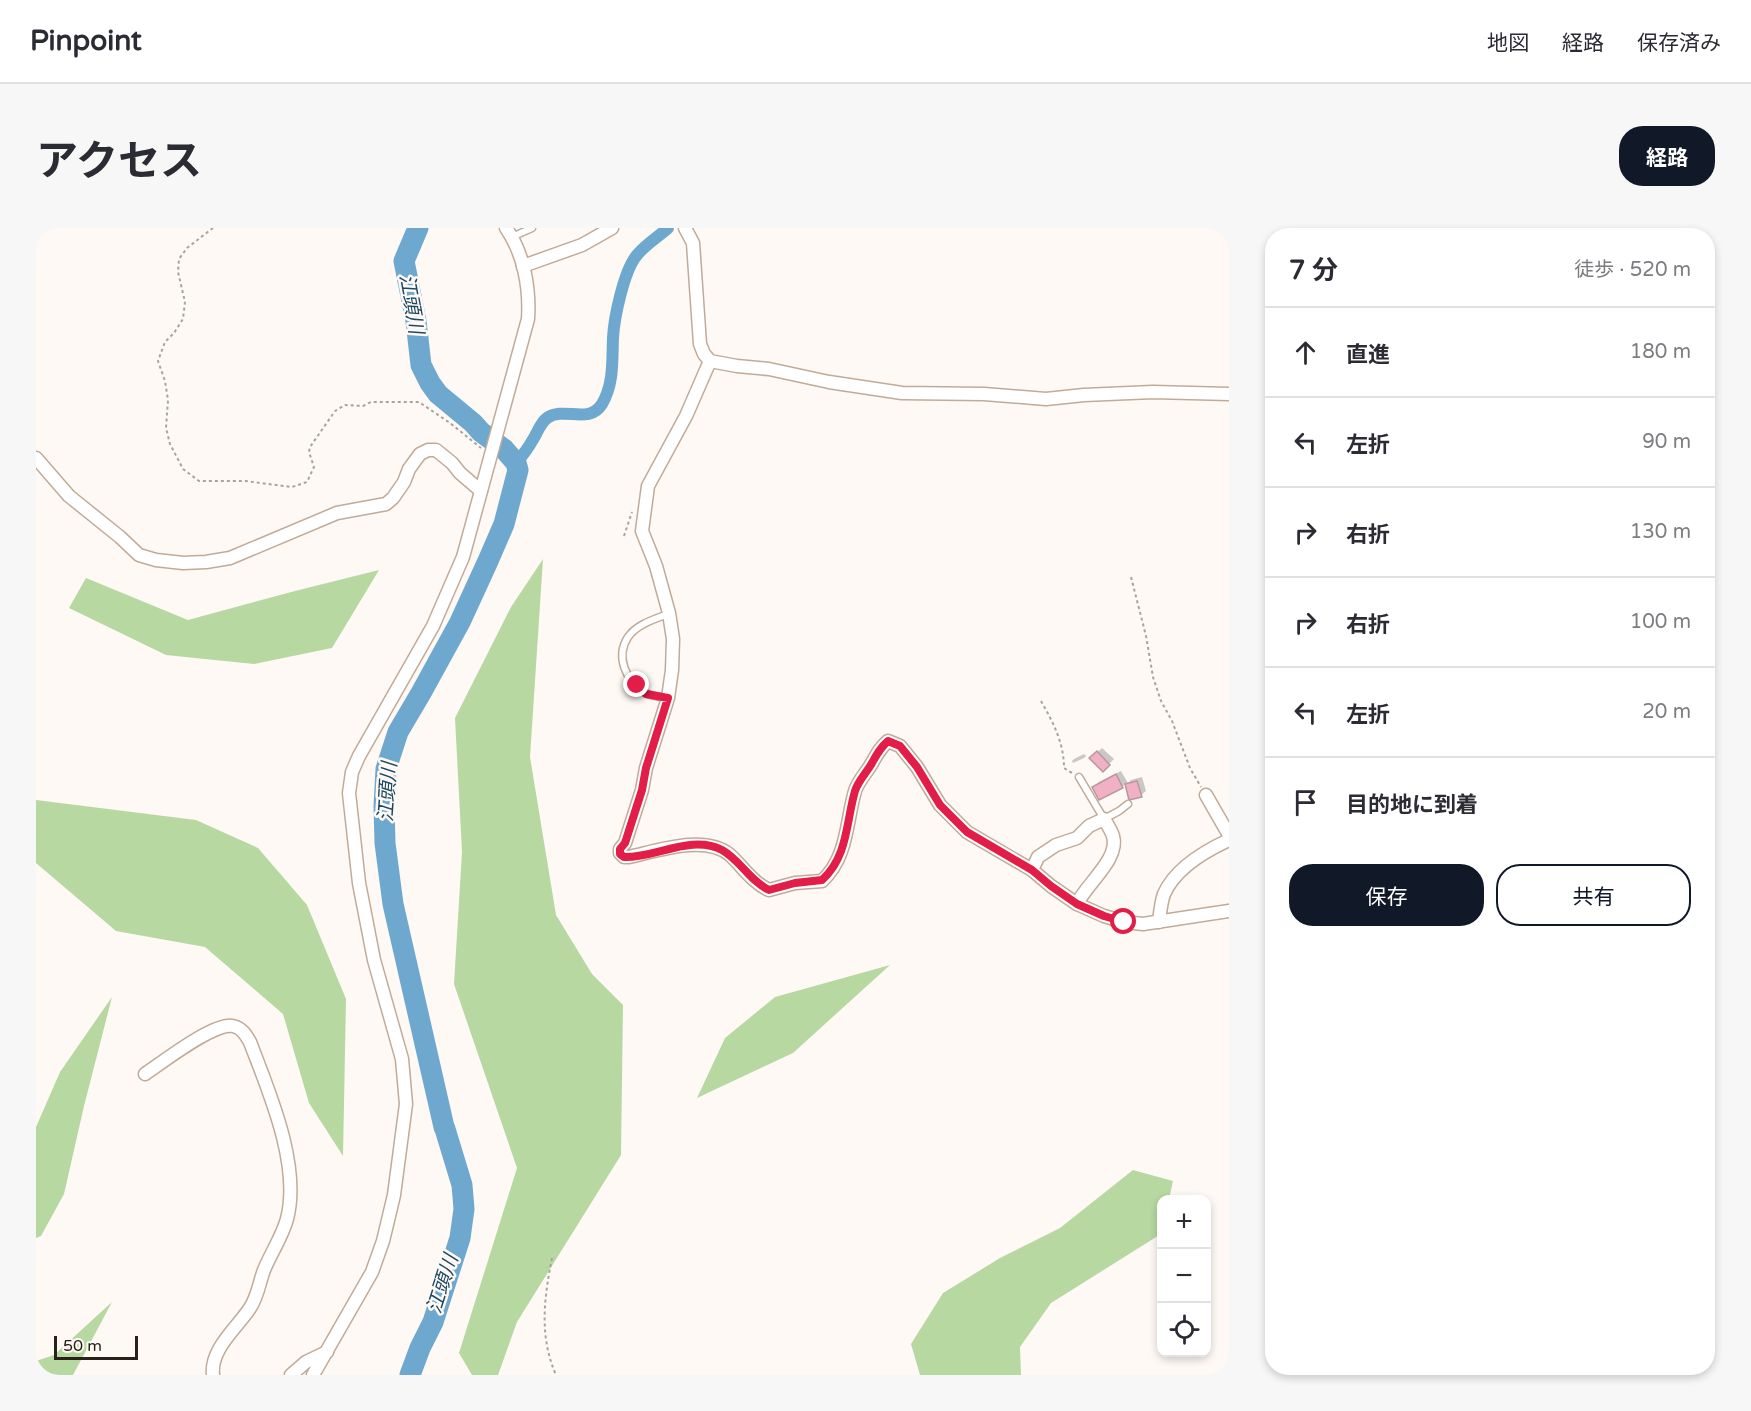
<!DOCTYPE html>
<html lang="ja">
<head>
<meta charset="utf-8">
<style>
  body { margin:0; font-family:"Varela Round","Noto Sans JP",sans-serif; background:#f7f7f7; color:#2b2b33 }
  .controls { position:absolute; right:18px; bottom:18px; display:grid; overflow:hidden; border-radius:12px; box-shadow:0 3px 9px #0003 }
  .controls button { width:54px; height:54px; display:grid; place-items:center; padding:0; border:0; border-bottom:2px solid #e1e1e2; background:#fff; color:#2b2b33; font:30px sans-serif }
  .scale { position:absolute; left:18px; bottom:15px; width:84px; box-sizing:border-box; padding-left:6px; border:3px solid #292119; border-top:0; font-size:16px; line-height:21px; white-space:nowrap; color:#292119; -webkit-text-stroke:4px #fef9f5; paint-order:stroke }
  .stop { position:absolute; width:18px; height:18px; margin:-14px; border:4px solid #e11d48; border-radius:50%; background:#fff }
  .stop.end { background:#e11d48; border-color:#fff; box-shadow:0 2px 6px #0008 }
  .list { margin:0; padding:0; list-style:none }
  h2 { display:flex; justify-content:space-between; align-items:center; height:78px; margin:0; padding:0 24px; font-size:26px }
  h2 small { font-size:20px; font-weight:400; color:#7c7c81 }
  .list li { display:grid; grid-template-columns:39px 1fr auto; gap:18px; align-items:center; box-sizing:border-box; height:90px; padding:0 24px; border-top:2px solid #e1e1e2 }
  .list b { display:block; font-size:22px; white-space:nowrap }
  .list em { font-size:20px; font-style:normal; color:#7c7c81 }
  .actions { display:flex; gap:12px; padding:18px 24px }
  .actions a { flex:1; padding:14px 0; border:2px solid #111827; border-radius:24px; text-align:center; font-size:21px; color:#111827 }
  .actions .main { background:#111827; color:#fff }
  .icon { flex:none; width:33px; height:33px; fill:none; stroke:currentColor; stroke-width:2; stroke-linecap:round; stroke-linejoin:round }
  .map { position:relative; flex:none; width:1193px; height:1147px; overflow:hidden; border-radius:24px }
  header { display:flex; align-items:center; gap:36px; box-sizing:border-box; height:84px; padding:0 30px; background:#fff; border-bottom:2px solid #e1e1e2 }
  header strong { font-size:28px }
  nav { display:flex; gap:33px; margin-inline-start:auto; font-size:21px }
  .intro { display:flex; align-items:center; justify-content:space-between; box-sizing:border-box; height:144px; padding:0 36px }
  h1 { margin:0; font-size:42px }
  .button { padding:15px 27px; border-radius:24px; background:#111827; color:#fff; font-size:21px; font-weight:700 }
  main { display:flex; gap:36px; padding:0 36px }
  aside { flex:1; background:#fff; border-radius:24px; box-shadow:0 3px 9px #0003 }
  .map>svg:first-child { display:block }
</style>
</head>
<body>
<header>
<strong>Pinpoint</strong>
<nav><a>地図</a><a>経路</a><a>保存済み</a></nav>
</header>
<div class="intro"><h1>アクセス</h1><a class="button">経路</a></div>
<main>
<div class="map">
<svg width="1193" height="1147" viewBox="0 0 1193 1147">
  <rect width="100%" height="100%" fill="#fef9f5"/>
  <!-- forest -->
  <g fill="#b7d8a1">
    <polygon points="507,331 494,529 520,687 556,746 587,777 585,927 481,1094 462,1147 436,1147 423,1125 481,940 418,756 426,624 419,490 475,379"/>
    <polygon points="343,342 296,420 218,436 130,427 33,380 50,350 152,392 259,363"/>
    <polygon points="0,572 160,592 222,620 271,677 310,771 307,928 273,875 247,786 169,719 80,703 0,635"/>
    <polygon points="854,737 757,825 661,870 689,810 739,769"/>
    <polygon points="76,769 48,878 28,966 5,1008 0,1010 0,899 24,844"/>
    <polygon points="1097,942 1137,953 1133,971 1126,972 1125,1006 1015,1075 984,1119 985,1147 884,1147 875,1116 907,1065 964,1030 1024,1000"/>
    <polygon points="76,1074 37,1147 0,1147 0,1133 18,1127"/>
  </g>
  <!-- shadow -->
  <g fill="#0003">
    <polygon points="1066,520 1078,531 1067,542 1055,530"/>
    <polygon points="1048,526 1050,528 1048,530 1037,535 1036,533 1038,531"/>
    <polygon points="1085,543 1092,555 1095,552 1106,549 1110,563 1105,567 1094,570 1090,555 1086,559 1064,570 1058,559 1063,554"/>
  </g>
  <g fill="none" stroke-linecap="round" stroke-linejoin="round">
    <!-- canal -->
    <path stroke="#6fa8ce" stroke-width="12" d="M 480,235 C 486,228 492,221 496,213 C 501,206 504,195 511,190 C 528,178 553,197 566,176 C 578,156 576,133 577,110 C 578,90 588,42 601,27 C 609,17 622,9 632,0"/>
    <!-- river -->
    <polyline stroke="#6fa8ce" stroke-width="21" points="374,1147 384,1120 397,1094 424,1010 428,981 426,957 409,901 408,899 357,676 349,615 348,578 350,541 362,504 385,465 424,394 452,333 468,296 482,242 480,235 468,221 445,204 437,195 402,166 394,155 385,137 380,93 368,33 382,0"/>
  </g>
  <!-- building -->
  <g fill="#f2b0c4" stroke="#b698a1" stroke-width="1.5">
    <polygon points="1061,523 1074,537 1067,544 1053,530"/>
    <polygon points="1080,546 1087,560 1063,572 1056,559"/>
    <polygon points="1101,553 1106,569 1093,572 1089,556"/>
  </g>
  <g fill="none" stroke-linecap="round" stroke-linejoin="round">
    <defs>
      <g id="service">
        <polyline points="476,9 496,0"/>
        <path d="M 632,470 C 625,469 615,468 609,465 C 590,453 579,429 592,409 C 601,396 619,391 632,386"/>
        <polyline points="1043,549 1068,591 1083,583 1092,576"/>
      </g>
      <g id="minor">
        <polyline points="649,0 657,15 664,116 668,126 674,133 701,138 733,141 793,154 866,165 948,166 1010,171 1048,167 1117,164 1193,166"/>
        <polyline points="487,38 546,17 576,0"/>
        <path d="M 674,133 L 650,188 L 612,258 L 606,303 L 620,338 L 633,385 L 637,411 L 636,442 L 632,470 L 610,540 L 606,562 L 589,615 L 584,621 L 584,625 L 588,629 L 593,629 C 621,623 669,606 694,627 C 706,638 717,655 733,662 L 759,655 L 786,653 C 812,629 810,594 819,563 C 822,553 831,544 836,535 C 841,526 844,520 852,513 L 864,518 L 881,539 L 904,577 L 931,604 L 996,642 L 1015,658 L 1041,676 L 1068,688 L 1088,694 L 1107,696 L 1193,683"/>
        <polyline points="0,230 33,268 84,309 103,327 120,332 147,335 170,334 194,330 301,285 350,276 357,270 368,254 373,241 384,226 392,222 400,222 416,235 424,245 445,263"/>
        <polyline points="1170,567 1193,607"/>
        <path d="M 996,642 L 1002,629 L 1020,617 L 1041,610 L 1053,598 L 1068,591 C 1071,596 1075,602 1077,608 C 1084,631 1050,656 1041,676"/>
        <path d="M 1123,694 C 1124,685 1125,674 1128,666 C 1139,641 1169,623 1193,612"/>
        <path d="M 109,846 C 127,834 178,794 197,798 C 206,800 210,807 214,814 C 233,864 265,937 251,991 C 246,1009 235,1025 228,1042 C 223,1055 222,1068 214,1080 C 201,1100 174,1121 177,1147"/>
        <polyline points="255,1147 270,1134 291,1124"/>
        <path d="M 277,1147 L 336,1044 L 347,1013 L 358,967 L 370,876 L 366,831 L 338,732 L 323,655 L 313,565 L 316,544 L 323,528 L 397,398 L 427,329 L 492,91 C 494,60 488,26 470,0"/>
      </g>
    </defs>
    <!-- service casing -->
    <use href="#service" stroke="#c1ab98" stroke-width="9"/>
    <!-- minor casing -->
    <use href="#minor" stroke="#c1ab98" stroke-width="15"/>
    <!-- path -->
    <g stroke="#a9a39d" stroke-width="2" stroke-dasharray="3 3" stroke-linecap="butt">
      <polyline points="177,0 151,20 143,31 142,44 149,74 147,91 138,105 129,114 122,133 129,153 132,172 130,200 134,216 147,241 163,253 209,253 256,259 271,254 278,239 273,224 274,219 299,183 309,177 327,178 335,174 383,174 414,195 445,220"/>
      <polyline points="588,308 596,284"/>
      <polyline points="1095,349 1110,408 1117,449 1125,473 1136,493 1154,540 1165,559"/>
      <path d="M 1005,473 C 1017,494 1028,515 1028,540 L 1036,545"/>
      <path d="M 516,1030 C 508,1071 503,1108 520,1147"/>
    </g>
    <!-- service -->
    <use href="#service" stroke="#fff" stroke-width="6"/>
    <!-- minor -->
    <use href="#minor" stroke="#fff" stroke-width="12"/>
  </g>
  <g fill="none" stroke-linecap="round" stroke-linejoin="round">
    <!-- route -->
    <path stroke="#e11d48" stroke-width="8" d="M 601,457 L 610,466 L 632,470 L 610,540 L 606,562 L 589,615 L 584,621 L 584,626 L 588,629 C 620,630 655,606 686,622 C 704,632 714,653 733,662 L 759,655 L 786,652 C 812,629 810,594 819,563 C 822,553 831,544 836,535 C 841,526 844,520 852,513 L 864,518 L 881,539 L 904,577 L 931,604 L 996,642 L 1015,658 L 1041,676 L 1068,688 L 1088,694"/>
  </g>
  <g text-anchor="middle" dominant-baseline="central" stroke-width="5" stroke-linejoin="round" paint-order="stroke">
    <!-- water labels -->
    <g font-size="20" font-style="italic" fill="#1c4863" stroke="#fef9f5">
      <text transform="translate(375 76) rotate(80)">江頭川</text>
      <text transform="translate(352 564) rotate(-86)">江頭川</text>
      <text transform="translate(407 1056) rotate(-72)">江頭川</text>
    </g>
  </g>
</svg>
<div class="controls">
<button>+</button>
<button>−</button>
<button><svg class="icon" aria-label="locate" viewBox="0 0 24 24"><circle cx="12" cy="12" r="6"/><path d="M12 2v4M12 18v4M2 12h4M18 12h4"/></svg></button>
</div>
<div class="scale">50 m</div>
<div class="stop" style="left:1088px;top:694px"></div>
<div class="stop end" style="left:601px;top:457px"></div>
</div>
<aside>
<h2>7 分<small>徒歩 · 520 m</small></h2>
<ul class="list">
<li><svg class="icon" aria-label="ahead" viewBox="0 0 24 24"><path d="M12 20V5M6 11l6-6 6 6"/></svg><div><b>直進</b></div><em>180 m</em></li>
<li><svg class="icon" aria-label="left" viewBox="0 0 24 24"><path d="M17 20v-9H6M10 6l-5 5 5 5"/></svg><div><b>左折</b></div><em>90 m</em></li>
<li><svg class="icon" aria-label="right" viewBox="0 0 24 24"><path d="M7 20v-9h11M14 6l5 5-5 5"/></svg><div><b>右折</b></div><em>130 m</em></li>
<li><svg class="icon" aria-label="right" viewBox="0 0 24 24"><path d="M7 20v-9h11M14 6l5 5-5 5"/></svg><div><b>右折</b></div><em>100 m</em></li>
<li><svg class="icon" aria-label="left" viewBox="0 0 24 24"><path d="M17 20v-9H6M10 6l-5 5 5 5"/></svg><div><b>左折</b></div><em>20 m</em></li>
<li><svg class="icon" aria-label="arrive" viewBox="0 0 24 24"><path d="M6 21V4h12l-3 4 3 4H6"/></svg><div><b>目的地に到着</b></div></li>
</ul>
<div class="actions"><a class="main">保存</a><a>共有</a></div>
</aside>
</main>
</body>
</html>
